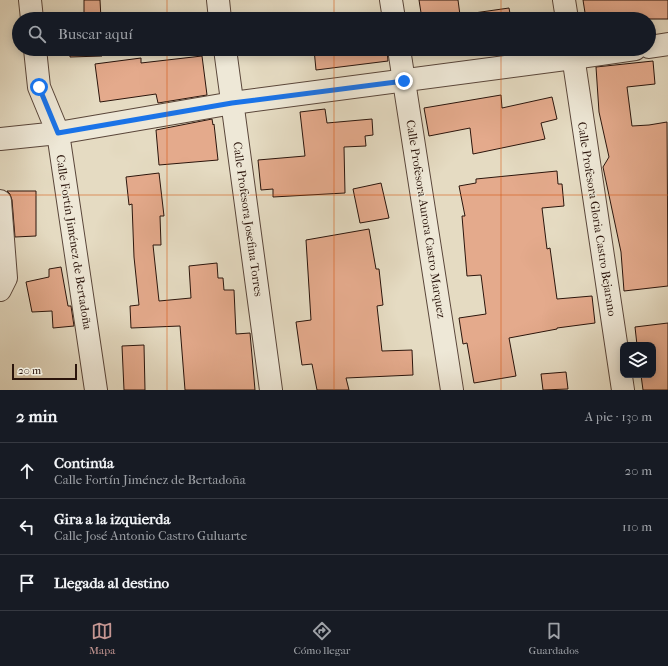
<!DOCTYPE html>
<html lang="es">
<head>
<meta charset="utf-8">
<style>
  body { margin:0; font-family:"IM FELL French Canon",serif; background:#242831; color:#f1f3f6 }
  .controls { position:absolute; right:12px; bottom:12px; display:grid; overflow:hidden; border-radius:8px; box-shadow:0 2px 10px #0003 }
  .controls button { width:36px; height:36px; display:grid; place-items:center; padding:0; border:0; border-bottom:1px solid #363941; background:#171b24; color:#f1f3f6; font:20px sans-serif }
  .scale { position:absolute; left:12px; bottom:10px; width:65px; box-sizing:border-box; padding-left:4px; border:2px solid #2b150c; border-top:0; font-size:11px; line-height:14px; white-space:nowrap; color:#2b150c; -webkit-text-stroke:3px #eee8d7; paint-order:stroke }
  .stop { position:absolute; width:12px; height:12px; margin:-9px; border:3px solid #1a73e8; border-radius:50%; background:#fff }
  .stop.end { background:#1a73e8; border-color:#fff; box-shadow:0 1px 4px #0008 }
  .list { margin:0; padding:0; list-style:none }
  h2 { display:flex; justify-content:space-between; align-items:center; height:52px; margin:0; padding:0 16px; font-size:17px }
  h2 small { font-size:13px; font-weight:400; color:#9ea1a6 }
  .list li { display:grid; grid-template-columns:26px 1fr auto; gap:12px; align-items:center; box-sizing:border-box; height:56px; padding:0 16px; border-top:1px solid #363941 }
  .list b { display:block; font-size:15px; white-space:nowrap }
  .list p { margin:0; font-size:13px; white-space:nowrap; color:#9ea1a6 }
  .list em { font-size:13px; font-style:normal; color:#9ea1a6 }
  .icon { flex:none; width:22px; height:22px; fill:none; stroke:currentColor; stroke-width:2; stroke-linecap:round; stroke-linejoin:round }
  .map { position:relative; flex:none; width:668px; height:390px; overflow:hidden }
  .search { position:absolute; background:#171b24; box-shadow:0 2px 10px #0003; left:12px; right:12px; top:12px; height:44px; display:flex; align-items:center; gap:10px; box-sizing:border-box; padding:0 14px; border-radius:22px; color:#9ea1a6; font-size:15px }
  .sheet { height:220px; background:#171b24 }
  nav { display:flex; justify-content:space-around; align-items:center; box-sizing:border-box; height:56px; border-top:1px solid #363941; background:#171b24; font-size:11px; color:#9ea1a6 }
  nav a { display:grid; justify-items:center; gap:2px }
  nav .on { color:#c59692 }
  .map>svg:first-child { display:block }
</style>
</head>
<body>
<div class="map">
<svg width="668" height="390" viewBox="0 0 668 390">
  <rect width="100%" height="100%" fill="#e5dbc2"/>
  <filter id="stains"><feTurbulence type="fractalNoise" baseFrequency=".005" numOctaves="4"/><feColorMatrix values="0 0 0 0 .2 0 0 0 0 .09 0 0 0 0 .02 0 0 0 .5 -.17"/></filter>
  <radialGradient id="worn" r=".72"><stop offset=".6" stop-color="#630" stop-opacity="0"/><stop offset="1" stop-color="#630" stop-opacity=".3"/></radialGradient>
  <!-- building -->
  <g fill="#e4aa8c" stroke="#2b150c">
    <polygon points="84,0 100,0 101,19 76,19 84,19"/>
    <polygon points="419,0 458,0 460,15 509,8 511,19 422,19"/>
    <polygon points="583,0 668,0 668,19 586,19"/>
    <polygon points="70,49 102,49 102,56 70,57"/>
    <polygon points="314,49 387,49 388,61 316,70"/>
    <polygon points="202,56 207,95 158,103 156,94 100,102 95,64 141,58 141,63"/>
    <polygon points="653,61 655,84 627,87 632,126 649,125 667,122 668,286 624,291 621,252 603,167 609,157 599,112 596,67"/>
    <polygon points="501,95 502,108 552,97 557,119 541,123 545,139 473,154 470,128 429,136 424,108"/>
    <polygon points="325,109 327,123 372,119 373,135 365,136 366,146 344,147 345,193 273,197 273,189 261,190 258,160 305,156 300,112"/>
    <polygon points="212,119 213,125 214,124 218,160 159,165 156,130"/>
    <polygon points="557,171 558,184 562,184 564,206 542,208 547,249 550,248 557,299 592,296 595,323 557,328 557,329 509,338 516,376 474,383 467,343 463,344 459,318 486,314 481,275 467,276 462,216 465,216 459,186 476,183 476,179"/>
    <polygon points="159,173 164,216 160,216 161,245 153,245 159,301 191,298 189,266 217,263 218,278 223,278 224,290 234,290 236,334 250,333 255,390 185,390 180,326 131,328 130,306 139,305 134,257 132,204 129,205 126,177"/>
    <polygon points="381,183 389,218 360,223 353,189"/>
    <polygon points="7,191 36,191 36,236 15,237 12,200 10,194"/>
    <polygon points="369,229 376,269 379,269 383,305 377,306 382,351 412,350 413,375 346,378 349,390 317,390 312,364 302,365 296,322 311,320 306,240"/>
    <polygon points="61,267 68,306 71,306 74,326 53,328 52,311 32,312 26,282 49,277 49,269"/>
    <polygon points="668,323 668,390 643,390 641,375 653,375 653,345 637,345 635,327"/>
    <polygon points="144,345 145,390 124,390 122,346"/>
    <polygon points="566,372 568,389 543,390 541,374"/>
  </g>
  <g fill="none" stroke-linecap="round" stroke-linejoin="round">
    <defs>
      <g id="minor">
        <polyline points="30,0 32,19"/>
        <polyline points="218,0 220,19"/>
        <polyline points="391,0 394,19"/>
        <polyline points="564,0 567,19"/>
        <polyline points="649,47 668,44"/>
        <polyline points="35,49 39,87 58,133 96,390"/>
        <polyline points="225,49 271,390"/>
        <polyline points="399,49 452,390"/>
        <polyline points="572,49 623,390"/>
        <polyline points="0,139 58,133 233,103 573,58 635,49"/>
        <polyline points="0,201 6,278 0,290"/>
      </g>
    </defs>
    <!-- minor casing -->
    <use href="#minor" stroke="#5a463a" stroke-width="24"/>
    <!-- minor -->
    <use href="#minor" stroke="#eee8d7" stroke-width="22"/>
  </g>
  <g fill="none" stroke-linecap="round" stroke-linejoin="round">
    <!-- route -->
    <polyline stroke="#1a73e8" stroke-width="5" points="39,87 58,133 232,103 404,81"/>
  </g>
  <!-- grid -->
  <path fill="none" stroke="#d5520c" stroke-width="1" stroke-opacity="0.55" d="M 167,0 L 167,19M 334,0 L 334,19M 501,0 L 501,19M 167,49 L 167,390M 334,49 L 334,390M 501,49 L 501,390M 0,195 L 668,195"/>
  <g text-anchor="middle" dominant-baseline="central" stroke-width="3" stroke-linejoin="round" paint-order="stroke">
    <!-- street labels -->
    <g font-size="12" fill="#2b150c" stroke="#eee8d7">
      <text transform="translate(248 219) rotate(82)">Calle Profesora Josefina Torres</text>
      <text transform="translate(426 219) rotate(81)">Calle Profesora Aurora Castro Marquez</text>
      <text transform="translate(597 219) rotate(81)">Calle Profesora Gloria Castro Bejarano</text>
      <text transform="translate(74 242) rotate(81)">Calle Fortín Jiménez de Bertadoña</text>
    </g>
  </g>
  <rect width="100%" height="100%" filter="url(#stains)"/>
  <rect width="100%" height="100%" fill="url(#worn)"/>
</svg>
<div class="controls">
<button><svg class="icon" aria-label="layers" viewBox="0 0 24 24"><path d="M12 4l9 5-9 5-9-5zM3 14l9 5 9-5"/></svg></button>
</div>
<div class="scale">20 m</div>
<div class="stop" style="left:39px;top:87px"></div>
<div class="stop end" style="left:404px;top:81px"></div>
<div class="search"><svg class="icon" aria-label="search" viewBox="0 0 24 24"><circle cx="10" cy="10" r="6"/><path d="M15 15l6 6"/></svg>Buscar aquí</div>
</div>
<section class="sheet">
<h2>2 min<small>A pie · 130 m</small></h2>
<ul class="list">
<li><svg class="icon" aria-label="ahead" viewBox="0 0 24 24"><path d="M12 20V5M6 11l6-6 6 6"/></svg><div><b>Continúa</b><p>Calle Fortín Jiménez de Bertadoña</p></div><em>20 m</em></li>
<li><svg class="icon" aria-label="left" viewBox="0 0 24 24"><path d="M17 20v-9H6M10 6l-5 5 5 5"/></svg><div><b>Gira a la izquierda</b><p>Calle José Antonio Castro Guluarte</p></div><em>110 m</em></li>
<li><svg class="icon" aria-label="arrive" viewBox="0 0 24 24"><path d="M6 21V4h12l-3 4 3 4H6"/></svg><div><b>Llegada al destino</b></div></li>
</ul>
</section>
<nav>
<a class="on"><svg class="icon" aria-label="map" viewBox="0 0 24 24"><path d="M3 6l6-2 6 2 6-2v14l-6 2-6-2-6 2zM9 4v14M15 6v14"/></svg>Mapa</a>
<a><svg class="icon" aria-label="directions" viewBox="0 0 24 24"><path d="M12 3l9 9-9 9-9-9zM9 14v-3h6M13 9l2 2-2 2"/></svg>Cómo llegar</a>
<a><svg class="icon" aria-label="saved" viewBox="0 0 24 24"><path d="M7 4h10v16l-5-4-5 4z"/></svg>Guardados</a>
</nav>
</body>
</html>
